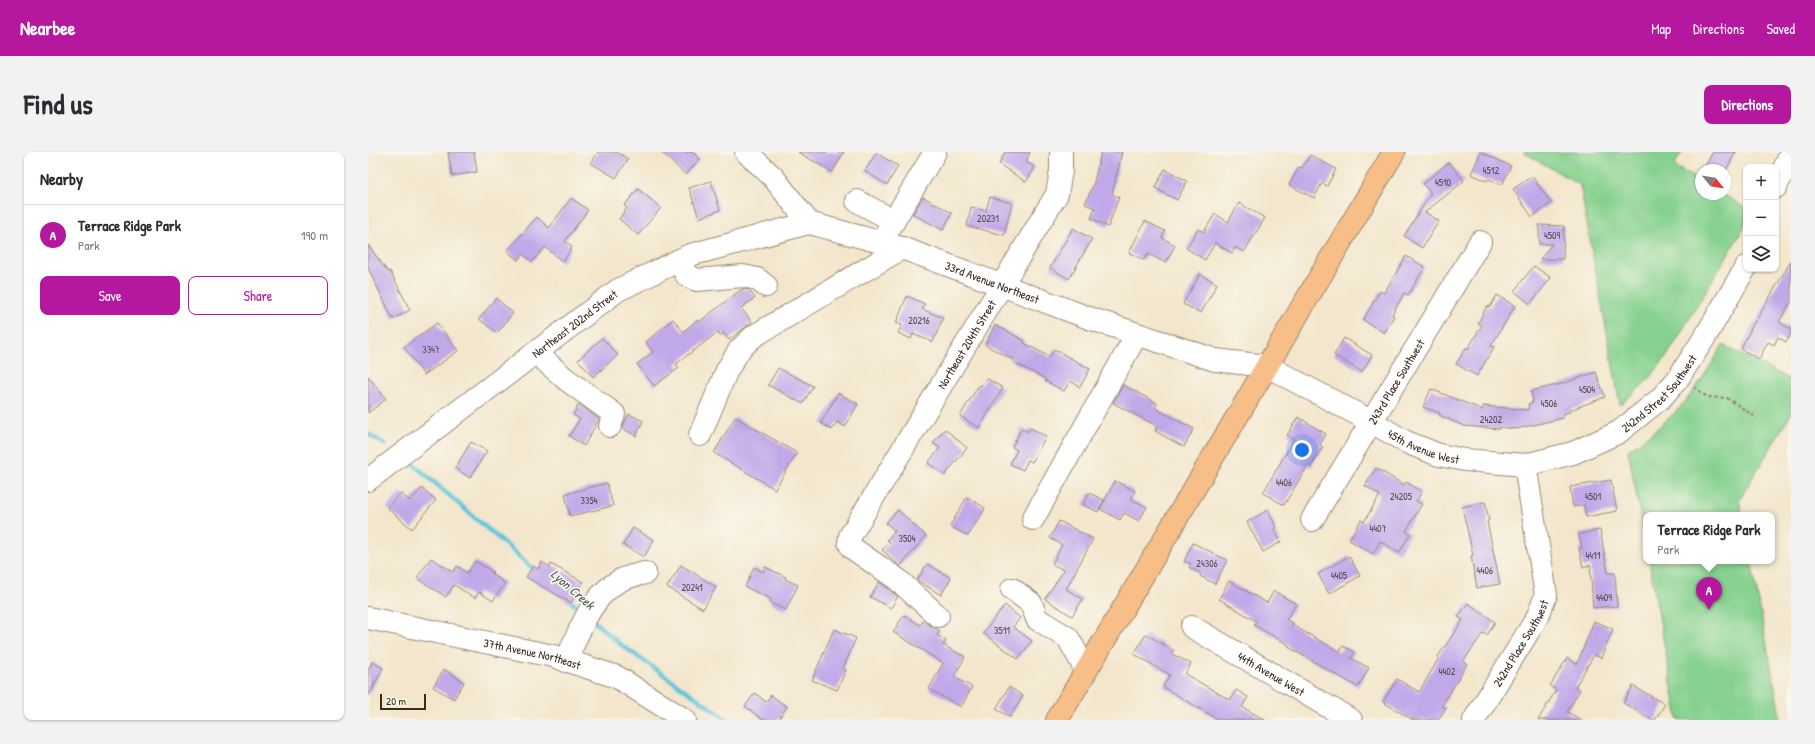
<!DOCTYPE html>
<html lang="en">
<head>
<meta charset="utf-8">
<style>
  body { margin:0; font-family:"Patrick Hand",sans-serif; background:#f2f2f3; color:#2b2b33 }
  .controls { position:absolute; right:12px; top:12px; display:grid; overflow:hidden; border-radius:8px; box-shadow:0 1px 3px #0004 }
  .controls button { width:36px; height:36px; display:grid; place-items:center; padding:0; border:0; border-bottom:1px solid #e1e1e2; background:#fff; color:#2b2b33; font:20px sans-serif }
  .compass { position:absolute; left:1327px; top:12px; width:36px; height:36px; border-radius:50%; background:#fff; box-shadow:0 1px 3px #0004; rotate:120deg }
  .scale { position:absolute; left:12px; bottom:10px; width:46px; box-sizing:border-box; padding-left:4px; border:2px solid #3b2a1e; border-top:0; font-size:11px; line-height:14px; white-space:nowrap; color:#3b2a1e; -webkit-text-stroke:3px #fbf7ec; paint-order:stroke }
  .you { position:absolute; left:934px; top:298px; width:14px; height:14px; margin:-10px; border:3px solid #fff; border-radius:50%; background:#1a73e8; box-shadow:0 0 0 6px #1a73e833 }
  .badge { display:grid; place-items:center; width:26px; height:26px; border-radius:50%; background:#b5179e; color:#fff; font-size:13px; font-weight:700 }
  .pin { position:absolute; translate:-50% -33px; filter:drop-shadow(0 1px 2px #0008) }
  .pin::after { content:''; position:absolute; top:21px; width:14px; height:12px; background:inherit; clip-path:polygon(0 0,100% 0,50% 100%) }
  .popup { position:absolute; left:1275px; top:360px; width:132px; height:52px; box-sizing:border-box; display:grid; place-content:center; border-radius:8px; background:#fff; filter:drop-shadow(0 1px 3px #0005); font-size:13px; white-space:nowrap; color:#7c7c81 }
  .popup b { font-size:15px; color:#2b2b33 }
  .popup::after { content:''; position:absolute; left:50%; top:100%; margin-left:-8px; border:8px solid transparent; border-top-color:#fff }
  .list { margin:0; padding:0; list-style:none }
  h2 { display:flex; justify-content:space-between; align-items:center; height:52px; margin:0; padding:0 16px; font-size:17px }
  h2 small { font-size:13px; font-weight:400; color:#7c7c81 }
  .list li { display:grid; grid-template-columns:26px 1fr auto; gap:12px; align-items:center; box-sizing:border-box; height:60px; padding:0 16px; border-top:1px solid #e1e1e2 }
  .list b { display:block; font-size:15px; white-space:nowrap }
  .list p { margin:0; font-size:13px; white-space:nowrap; color:#7c7c81 }
  .list em { font-size:13px; font-style:normal; color:#7c7c81 }
  .actions { display:flex; gap:8px; padding:12px 16px }
  .actions a { flex:1; padding:9px 0; border:1px solid #b5179e; border-radius:8px; text-align:center; font-size:14px; color:#b5179e }
  .actions .main { background:#b5179e; color:#fff }
  .icon { flex:none; width:22px; height:22px; fill:none; stroke:currentColor; stroke-width:2; stroke-linecap:round; stroke-linejoin:round }
  .map { position:relative; flex:none; width:1423px; height:568px; overflow:hidden; border-radius:8px }
  header { display:flex; align-items:center; gap:24px; box-sizing:border-box; height:56px; padding:0 20px; background:#b5179e; color:#fff }
  header strong { font-size:19px }
  nav { display:flex; gap:22px; margin-inline-start:auto; font-size:14px }
  .intro { display:flex; align-items:center; justify-content:space-between; box-sizing:border-box; height:96px; padding:0 24px }
  h1 { margin:0; font-size:28px }
  .button { padding:10px 18px; border-radius:8px; background:#b5179e; color:#fff; font-size:14px; font-weight:700 }
  main { display:flex; gap:24px; padding:0 24px }
  aside { flex:1; background:#fff; border-radius:8px; box-shadow:0 1px 3px #0004 }
  .map>svg:first-child { display:block }
</style>
</head>
<body>
<header>
<strong>Nearbee</strong>
<nav><a>Map</a><a>Directions</a><a>Saved</a></nav>
</header>
<div class="intro"><h1>Find us</h1><a class="button">Directions</a></div>
<main>
<aside>
<h2>Nearby<small></small></h2>
<ul class="list">
<li><span class="badge">A</span><div><b>Terrace Ridge Park</b><p>Park</p></div><em>190 m</em></li>
</ul>
<div class="actions"><a class="main">Save</a><a>Share</a></div>
</aside>
<div class="map">
<svg width="1423" height="568" viewBox="0 0 1423 568">
  <rect width="100%" height="100%" fill="#fbf7ec"/>
  <filter id="ink" filterUnits="userSpaceOnUse"><feTurbulence type="fractalNoise" baseFrequency=".025" numOctaves="2"/><feDisplacementMap in="SourceGraphic" scale="8" xChannelSelector="R" yChannelSelector="G"/><feConvolveMatrix kernelMatrix="1 2 1 2 8 2 1 2 1" color-interpolation-filters="sRGB"/></filter>
  <filter id="wash" filterUnits="userSpaceOnUse"><feTurbulence type="fractalNoise" baseFrequency=".012" numOctaves="4" result="noise"/><feDisplacementMap in="SourceGraphic" scale="16" xChannelSelector="R" yChannelSelector="G"/><feGaussianBlur stdDeviation="0.9" result="paint"/><feColorMatrix in="noise" values="0 0 0 0 0 0 0 0 0 0 0 0 0 0 0 0 0 1.4 0 .05"/><feComposite in="paint" operator="in"/></filter>
  <g filter="url(#wash)">
    <rect width="100%" height="100%" fill="#f3e6cc"/>
    <!-- green -->
    <g fill="#86d18f" stroke="#607e56">
      <polygon points="1155,0 1314,0 1306,14 1333,30 1333,42 1354,42 1378,56 1378,68 1375,77 1299,204 1280,228 1252,253 1212,33"/>
      <path d="M 1355,193 L 1423,228 L 1423,262 L 1371,348 L 1374,363 L 1278,363 L 1278,394 L 1260,298 C 1285,281 1309,262 1327,237 C 1337,223 1346,208 1355,193 Z"/>
      <polygon points="1281,409 1383,409 1413,568 1310,568"/>
    </g>
    <g fill="none" stroke-linecap="round" stroke-linejoin="round">
      <!-- stream -->
      <g stroke="#5ec5dc" stroke-width="4.5">
        <polyline points="0,282 18,293"/>
        <polyline points="44,311 168,419"/>
        <polyline points="199,446 215,460"/>
        <polyline points="223,467 252,492 360,568"/>
      </g>
    </g>
    <g id="blocks">
      <!-- building -->
      <g fill="#c1a9e9">
        <polygon points="80,0 106,0 109,20 84,24"/>
        <polygon points="230,0 249,0 260,7 248,26 223,11"/>
        <polygon points="293,0 324,0 332,7 318,23"/>
        <polygon points="430,0 476,0 464,20"/>
        <polygon points="637,0 662,0 658,10 667,15 658,30 631,12"/>
        <polygon points="733,0 754,0 744,42 751,45 740,75 723,66 727,56 717,52 726,31"/>
        <polygon points="1113,0 1143,14 1134,33 1121,27 1119,29 1103,22"/>
        <polygon points="1345,0 1368,0 1358,18 1335,18"/>
        <polygon points="508,1 530,14 519,33 497,19"/>
        <polygon points="942,3 968,17 959,34 954,31 946,46 921,33 931,15 934,16"/>
        <polygon points="1081,10 1096,29 1057,60 1071,69 1054,96 1036,84 1063,41 1055,32"/>
        <polygon points="797,17 819,29 809,48 787,36"/>
        <polygon points="1164,24 1183,51 1164,65 1145,37"/>
        <polygon points="343,29 352,58 331,66 321,36"/>
        <polygon points="270,37 293,56 270,83 251,67 259,56 256,54"/>
        <polygon points="555,45 584,61 575,78 545,62"/>
        <polygon points="622,45 644,51 636,83 599,74 603,55 618,59"/>
        <polygon points="203,46 220,58 197,89 204,95 195,110 177,95 164,110 155,102 150,108 139,99 169,65 181,76"/>
        <polygon points="871,51 897,66 876,100 867,95 864,101 847,91 837,108 818,96 830,77 836,80 847,62 860,70"/>
        <polygon points="777,69 797,79 794,86 807,93 798,111 780,102 776,108 761,101"/>
        <polygon points="1171,73 1196,74 1195,107 1172,107 1184,92 1171,92"/>
        <polygon points="705,76 724,87 701,127 682,116"/>
        <polygon points="0,93 20,120 22,119 42,158 25,167 0,116"/>
        <polygon points="1038,104 1057,115 1040,143 1036,141 1024,163 1026,164 1016,181 995,168 1012,139 1016,141"/>
        <polygon points="1423,109 1423,150 1411,170 1423,177 1423,181 1418,190 1410,185 1406,193 1400,190 1391,207 1373,197 1386,170 1387,170"/>
        <polygon points="1166,114 1183,126 1162,152 1146,139"/>
        <polygon points="832,122 849,132 833,161 815,152"/>
        <polygon points="374,137 381,138 387,146 373,156 384,170 361,188 355,181 352,184 350,180 308,212 311,216 286,234 269,212 285,200 278,190 305,167 315,180 329,168 331,170"/>
        <polygon points="1129,143 1147,154 1123,194 1126,195 1109,224 1088,212 1098,196 1100,197 1114,173 1110,171 1119,154 1122,155"/>
        <polygon points="539,144 557,152 554,157 575,166 565,190 545,182 543,187 530,181 534,173 528,171"/>
        <polygon points="128,146 145,161 129,181 111,167"/>
        <polygon points="69,171 90,199 56,223 36,195"/>
        <polygon points="627,173 657,189 656,191 682,205 686,197 722,217 712,235 702,229 696,239 677,229 678,227 645,210 646,208 617,193"/>
        <polygon points="234,186 250,203 225,225 210,208"/>
        <polygon points="976,186 1004,203 994,220 966,203"/>
        <polygon points="410,216 445,234 435,252 400,233"/>
        <polygon points="1228,220 1237,245 1202,258 1202,260 1194,262 1195,266 1148,277 1132,275 1132,277 1096,274 1071,263 1072,261 1055,255 1063,237 1115,258 1115,254 1161,258 1160,252 1165,250 1163,239 1193,232"/>
        <polygon points="0,224 18,247 0,261"/>
        <polygon points="618,226 635,236 611,276 592,264 611,233 613,234"/>
        <polygon points="755,233 789,251 787,256 826,277 816,295 787,279 789,274 745,251"/>
        <polygon points="470,241 490,252 477,275 469,270 464,278 453,271"/>
        <polygon points="211,252 231,267 216,294 201,284 212,267 205,263"/>
        <polygon points="261,262 275,269 268,284 254,276"/>
        <polygon points="367,265 429,301 407,337 346,301"/>
        <polygon points="930,265 958,282 952,293 955,295 943,315 940,313 916,353 895,341 926,287 919,283"/>
        <polygon points="654,276 660,280 662,276 678,284 664,310 660,308 655,318 642,312 649,298 644,295"/>
        <polygon points="577,277 599,296 577,323 560,311 572,296 565,291"/>
        <polygon points="103,290 119,299 102,326 87,316"/>
        <polygon points="1008,316 1036,333 1038,330 1054,340 1048,349 1054,352 1038,379 1042,382 1031,401 1012,389 1005,402 981,388 993,368 996,370 1012,343 997,334"/>
        <polygon points="1243,328 1249,359 1218,365 1216,353 1205,355 1202,335"/>
        <polygon points="747,329 767,339 763,347 779,355 771,369 756,361 752,368 732,357"/>
        <polygon points="239,331 245,354 202,364 197,342"/>
        <polygon points="54,336 68,348 44,377 19,356 32,341 42,349"/>
        <polygon points="721,341 736,348 730,360 715,353"/>
        <polygon points="599,345 617,356 600,384 582,374"/>
        <polygon points="1117,350 1121,368 1119,369 1132,432 1109,436 1103,404 1105,403 1094,355"/>
        <polygon points="530,358 558,384 532,414 514,398 522,390 519,388 527,379 518,371"/>
        <polygon points="900,358 908,375 906,377 913,390 895,400 879,370"/>
        <polygon points="691,369 725,387 698,437 715,447 704,464 677,447 696,418 684,412 694,393 682,386"/>
        <polygon points="265,376 286,388 276,405 255,393"/>
        <polygon points="1232,378 1240,421 1247,421 1249,454 1225,456 1222,413 1215,415 1211,396 1214,396 1211,382"/>
        <polygon points="825,391 859,408 847,432 832,424 833,422 821,415 823,412 816,409"/>
        <polygon points="981,404 992,424 961,442 950,422"/>
        <polygon points="63,406 85,420 89,414 99,421 107,409 125,420 124,422 137,431 125,449 111,440 107,446 86,433 78,445 49,426"/>
        <polygon points="174,410 182,415 183,412 215,430 203,451 158,425 165,414 170,417"/>
        <polygon points="559,412 583,426 573,443 549,428"/>
        <polygon points="313,413 348,435 335,457 299,435"/>
        <polygon points="386,415 395,420 397,415 418,425 417,427 430,433 418,458 402,451 403,447 377,435"/>
        <polygon points="861,429 899,451 906,439 928,452 918,468 925,471 924,473 972,500 975,494 987,500 983,506 1001,516 990,535 920,495 921,493 886,473 888,469 851,447"/>
        <polygon points="511,430 530,444 523,456 502,445"/>
        <polygon points="1100,451 1127,470 1119,483 1115,481 1095,510 1099,512 1074,554 1078,556 1070,568 1045,568 1015,550 1029,527 1051,540 1071,506 1069,506 1095,468 1090,465"/>
        <polygon points="637,453 652,466 645,475 664,489 650,507 615,481"/>
        <polygon points="536,463 552,473 555,469 572,479 569,483 578,489 575,493 597,505 586,525 604,535 593,555 561,537 575,511 525,480"/>
        <polygon points="1226,469 1245,477 1233,506 1226,503 1207,535 1212,538 1199,560 1214,568 1170,568 1188,538 1182,534 1199,506 1209,512"/>
        <polygon points="466,477 488,486 475,517 478,518 469,538 444,528"/>
        <polygon points="778,482 806,499 804,502 823,512 817,522 862,548 868,538 880,545 874,555 897,568 851,568 795,535 802,523 766,502"/>
        <polygon points="4,510 15,516 0,545 0,519"/>
        <polygon points="76,517 96,530 86,547 65,535"/>
        <polygon points="1265,534 1297,552 1287,568 1284,568 1255,551"/>
        <polygon points="641,535 655,544 642,565 628,557"/>
        <polygon points="387,541 398,550 403,543 419,555 410,568 395,568 377,554"/>
      </g>
    </g>
  </g>
  <g filter="url(#ink)">
    <use href="#blocks" fill-opacity="0" stroke="#978875" stroke-width="1"/>
    <g fill="none" stroke-linecap="round" stroke-linejoin="round">
      <defs>
        <g id="minor">
          <path id="s1" d="M 378,0 L 405,25 L 441,71 L 534,96 L 721,166 L 847,208 L 899,214 L 1004,270 L 1038,290 L 1071,303 L 1097,308 L 1157,313 L 1205,301 L 1251,280 L 1292,247 L 1309,228 L 1337,185 L 1378,115"/>
          <polyline points="1408,35 1423,1"/>
          <polyline points="489,49 526,69"/>
          <polyline points="513,90 567,0"/>
          <polyline points="311,108 319,124 329,128 375,124 389,127 398,134"/>
          <polyline points="168,201 199,228 246,262 242,274"/>
          <polyline points="332,283 359,218 372,197 386,184 534,96"/>
          <path id="s2" d="M 0,328 L 250,138 L 322,103 L 441,71"/>
          <polyline points="665,367 769,182"/>
          <path id="s3" d="M 944,368 L 1112,90"/>
          <polyline points="644,437 663,451 669,467 700,486 718,518"/>
          <path id="s4" d="M 570,464 L 529,427 L 484,396 L 481,390 L 482,384 L 689,42 L 693,19 L 693,0"/>
          <path id="s5" d="M 0,466 L 185,504 L 249,525 L 317,568"/>
          <path id="s6" d="M 824,475 L 983,568"/>
          <path d="M 198,509 C 211,480 223,443 253,428 C 260,424 269,423 277,421"/>
          <path id="s7" d="M 1106,568 L 1170,464 L 1178,443 L 1157,313"/>
        </g>
        <polyline id="major" points="689,568 1026,0"/>
      </defs>
      <!-- minor casing -->
      <use href="#minor" stroke="#978875" stroke-width="24"/>
      <!-- major casing -->
      <use href="#major" stroke="#978875" stroke-width="24"/>
      <!-- path -->
      <polyline stroke="#978875" stroke-width="2.5" stroke-dasharray="3 3" stroke-linecap="butt" points="1326,235 1339,245 1359,246 1389,266"/>
      <!-- minor -->
      <use href="#minor" stroke="#fff" stroke-width="22"/>
      <!-- major -->
      <use href="#major" stroke="#f7be87" stroke-width="22"/>
    </g>
  </g>
  <g text-anchor="middle" dominant-baseline="central" stroke-width="3.5" stroke-linejoin="round" paint-order="stroke">
    <!-- number labels -->
    <g font-size="10" fill="#5c4a51">
      <text x="1123" y="18">4512</text>
      <text x="1075" y="30">4510</text>
      <text x="620" y="66">20231</text>
      <text x="1184" y="83">4509</text>
      <text x="551" y="168">20216</text>
      <text x="63" y="197">3347</text>
      <text x="1219" y="237">4504</text>
      <text x="1181" y="251">4506</text>
      <text x="1123" y="267">24202</text>
      <text x="916" y="330">4406</text>
      <text x="1033" y="344">24205</text>
      <text x="1225" y="344">4501</text>
      <text x="221" y="348">3354</text>
      <text x="1010" y="376">4407</text>
      <text x="539" y="386">3504</text>
      <text x="1225" y="403">4411</text>
      <text x="839" y="411">24306</text>
      <text x="1117" y="418">4406</text>
      <text x="971" y="423">4405</text>
      <text x="324" y="435">20241</text>
      <text x="1236" y="445">4409</text>
      <text x="634" y="478">3511</text>
      <text x="1079" y="519">4402</text>
    </g>
    <!-- street labels -->
    <g font-size="12" fill="#3b2a1e" stroke="#fbf7ec">
      <text stroke="none"><textPath href="#s1" startOffset="288">33rd Avenue Northeast</textPath></text>
      <text stroke="none"><textPath href="#s2" startOffset="259">Northeast 202nd Street</textPath></text>
      <text stroke="none"><textPath href="#s4" startOffset="347">Northeast 204th Street</textPath></text>
      <text stroke="none"><textPath href="#s3" startOffset="162">243rd Place Southwest</textPath></text>
      <text stroke="none"><textPath href="#s1" startOffset="1013">242nd Street Southwest</textPath></text>
      <text stroke="none"><textPath href="#s1" startOffset="753">45th Avenue West</textPath></text>
      <text stroke="none"><textPath href="#s7" startOffset="90">242nd Place Southwest</textPath></text>
      <text stroke="none"><textPath href="#s5" startOffset="168">37th Avenue Northeast</textPath></text>
      <text stroke="none"><textPath href="#s6" startOffset="92">44th Avenue West</textPath></text>
    </g>
    <!-- water labels -->
    <g font-size="13" font-style="italic" fill="#465857" stroke="#fbf7ec">
      <text transform="translate(205 437) rotate(41)">Lyon Creek</text>
    </g>
  </g>
</svg>
<div class="controls">
<button>+</button>
<button>−</button>
<button><svg class="icon" aria-label="layers" viewBox="0 0 24 24"><path d="M12 4l9 5-9 5-9-5zM3 14l9 5 9-5"/></svg></button>
</div>
<svg class="compass" viewBox="-18 -18 36 36"><path d="M0-13l5 13h-10z" fill="#e53935"/><path d="M0 13l5-13h-10z" fill="#7c7c81"/></svg>
<div class="scale">20 m</div>
<div class="you"></div>
<div class="pin badge" style="left:1341px;top:458px">A</div>
<div class="popup"><b>Terrace Ridge Park</b>Park</div>
</div>
</main>
</body>
</html>
